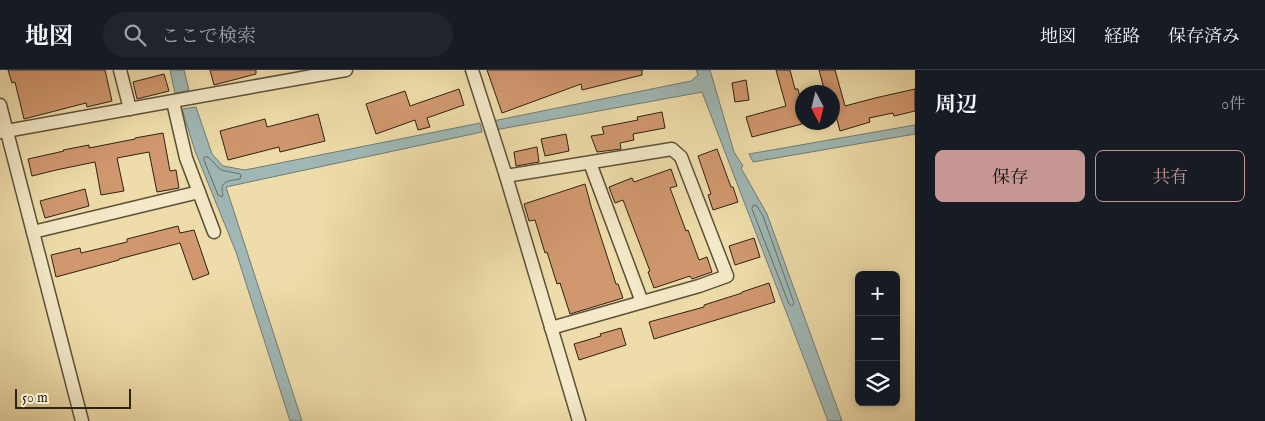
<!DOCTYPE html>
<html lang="ja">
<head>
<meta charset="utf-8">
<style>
  body { margin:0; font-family:"IM FELL English","Noto Serif JP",serif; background:#20242c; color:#f1f3f6 }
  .controls { position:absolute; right:15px; bottom:15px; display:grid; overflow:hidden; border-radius:8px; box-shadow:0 2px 8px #0003 }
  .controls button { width:45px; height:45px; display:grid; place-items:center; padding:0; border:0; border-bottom:1px solid #363941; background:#171b24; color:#f1f3f6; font:25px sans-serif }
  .compass { position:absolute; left:795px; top:15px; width:45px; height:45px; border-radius:50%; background:#171b24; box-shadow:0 2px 8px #0003; rotate:173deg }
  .scale { position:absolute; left:15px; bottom:12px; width:116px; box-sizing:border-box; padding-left:5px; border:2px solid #2d2213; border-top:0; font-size:14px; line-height:18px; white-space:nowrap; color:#2d2213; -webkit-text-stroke:4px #f4e9c8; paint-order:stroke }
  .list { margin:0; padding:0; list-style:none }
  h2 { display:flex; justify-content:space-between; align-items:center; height:65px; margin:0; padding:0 20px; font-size:21px }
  h2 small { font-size:16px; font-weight:400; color:#9ea1a6 }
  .actions { display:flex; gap:10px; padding:15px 20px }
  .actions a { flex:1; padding:11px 0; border:1px solid #c59692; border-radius:8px; text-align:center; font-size:18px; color:#c59692 }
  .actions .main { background:#c59692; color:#111 }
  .icon { flex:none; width:28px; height:28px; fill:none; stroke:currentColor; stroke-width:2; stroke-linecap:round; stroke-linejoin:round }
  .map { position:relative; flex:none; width:915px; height:351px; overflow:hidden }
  header { display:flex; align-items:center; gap:30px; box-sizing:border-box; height:70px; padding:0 25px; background:#171b24; border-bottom:1px solid #363941 }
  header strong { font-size:24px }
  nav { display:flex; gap:28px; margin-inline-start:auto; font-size:18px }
  .search { width:350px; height:45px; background:#20242c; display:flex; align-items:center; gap:12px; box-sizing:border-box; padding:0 18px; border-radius:28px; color:#9ea1a6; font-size:19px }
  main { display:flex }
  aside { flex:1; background:#171b24 }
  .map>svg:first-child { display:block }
</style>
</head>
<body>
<header>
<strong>地図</strong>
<div class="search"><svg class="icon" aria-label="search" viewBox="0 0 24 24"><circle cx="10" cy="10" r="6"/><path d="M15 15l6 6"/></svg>ここで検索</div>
<nav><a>地図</a><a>経路</a><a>保存済み</a></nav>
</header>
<main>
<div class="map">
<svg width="915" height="351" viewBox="0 0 915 351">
  <rect width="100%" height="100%" fill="#eda"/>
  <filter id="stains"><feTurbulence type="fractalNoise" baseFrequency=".004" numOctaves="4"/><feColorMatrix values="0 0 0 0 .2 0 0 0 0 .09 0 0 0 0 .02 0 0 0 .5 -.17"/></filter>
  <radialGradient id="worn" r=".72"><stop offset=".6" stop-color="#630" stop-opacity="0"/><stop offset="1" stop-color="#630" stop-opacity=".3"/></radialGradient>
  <!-- water -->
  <g fill="#9fb8b5" stroke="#717c74">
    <polygon points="170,0 184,0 189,20 175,23"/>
    <polygon points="696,0 710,0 734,82 743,96 741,98 767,144 842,351 828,351 702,22 495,60 493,51 691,11 698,5"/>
    <polygon points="196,37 212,84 223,96 245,100 480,53 482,62 226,117 302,351 290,351 236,182 195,81 182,39"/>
    <polygon points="915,55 915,64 753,92 749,84"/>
  </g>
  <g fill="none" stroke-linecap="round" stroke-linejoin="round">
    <!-- shore -->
    <g stroke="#666d64" stroke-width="1">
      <path d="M 206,87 L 208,87 L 221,100 L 240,104 L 241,105 L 240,109 C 229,111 219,110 223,125 L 222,127 L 218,125 L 204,90 L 204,88 Z"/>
      <polygon points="754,135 757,136 763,146 794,233 792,236 789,234 752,139"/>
    </g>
  </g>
  <!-- building -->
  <g fill="#d1986f" stroke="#2d2213">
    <polygon points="8,0 105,0 112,31 87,37 86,33 24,49 15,12 12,13"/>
    <polygon points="210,0 256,0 256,4 214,15"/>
    <polygon points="487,0 642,0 642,5 582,20 581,14 502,43"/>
    <polygon points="776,0 790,0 795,19 798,19 802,37 802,54 752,67 746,47 786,36"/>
    <polygon points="819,0 835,0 845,36 875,28 915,19 915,41 894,46 893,43 869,48 870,52 840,61 836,46 832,47 832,22 825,22"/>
    <polygon points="164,4 169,21 137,29 133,12"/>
    <polygon points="746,10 749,30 735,32 732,13"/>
    <polygon points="459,19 464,35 427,48 430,57 418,60 415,50 376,64 366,34 405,21 410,36"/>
    <polygon points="662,42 665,58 633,64 634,70 620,73 621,79 597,82 591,66 604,64 602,57 638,50 637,47"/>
    <polygon points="318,44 325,71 280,82 279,77 228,90 220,61 265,49 267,57"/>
    <polygon points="163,63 170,101 176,100 179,118 157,122 149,82 117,88 124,121 101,125 95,92 56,100 32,106 28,89 64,81 63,80 89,75 89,78 135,69 135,68"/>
    <polygon points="566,64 569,81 545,86 541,69"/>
    <polygon points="537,77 539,92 516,96 514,82"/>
    <polygon points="717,79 731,117 733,117 738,132 713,140 708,125 711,124 698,86"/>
    <polygon points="671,99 677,116 670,118 686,161 688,160 699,190 707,187 712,202 692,209 690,206 654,218 648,202 650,201 623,130 615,133 609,117 632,108 634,112"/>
    <polygon points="585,114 590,132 590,133 616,214 618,214 623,228 570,244 560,213 557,214 547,182 545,183 535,150 529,151 524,134"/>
    <polygon points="85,119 89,136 45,148 40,131"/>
    <polygon points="178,156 180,163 194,160 209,204 193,210 180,173 119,189 119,190 56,207 51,185 80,178 81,183 127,172 127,169"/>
    <polygon points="754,168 760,187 735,195 729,176"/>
    <polygon points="769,213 775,232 654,269 649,252 704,237 704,235 742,223 742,222"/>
    <polygon points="621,258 626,275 579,290 574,274 601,266 600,264"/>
  </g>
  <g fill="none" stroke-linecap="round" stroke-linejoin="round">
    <defs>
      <g id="street">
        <polyline points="120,0 130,39"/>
        <polyline points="472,0 506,106 579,351"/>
        <polyline points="173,32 186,88 214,162"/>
        <polyline points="0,35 82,351"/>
        <polyline points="0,62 346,0"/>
        <polyline points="590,93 642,232"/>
        <polyline points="506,106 672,79 681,87 727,206 699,216 551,258"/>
        <polyline points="33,162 199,122"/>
      </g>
    </defs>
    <!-- street casing -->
    <use href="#street" stroke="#5d5139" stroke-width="15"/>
    <!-- street -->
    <use href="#street" stroke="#f4e9c8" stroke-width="12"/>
  </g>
  <rect width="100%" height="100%" filter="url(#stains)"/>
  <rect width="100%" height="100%" fill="url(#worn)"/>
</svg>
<div class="controls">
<button>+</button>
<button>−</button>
<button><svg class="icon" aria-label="layers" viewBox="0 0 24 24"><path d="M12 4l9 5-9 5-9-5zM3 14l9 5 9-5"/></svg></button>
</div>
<svg class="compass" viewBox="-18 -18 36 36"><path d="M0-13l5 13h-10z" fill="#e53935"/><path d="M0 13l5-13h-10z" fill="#9ea1a6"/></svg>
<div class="scale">50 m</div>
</div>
<aside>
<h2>周辺<small>0件</small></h2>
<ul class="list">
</ul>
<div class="actions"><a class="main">保存</a><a>共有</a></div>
</aside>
</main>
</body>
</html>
